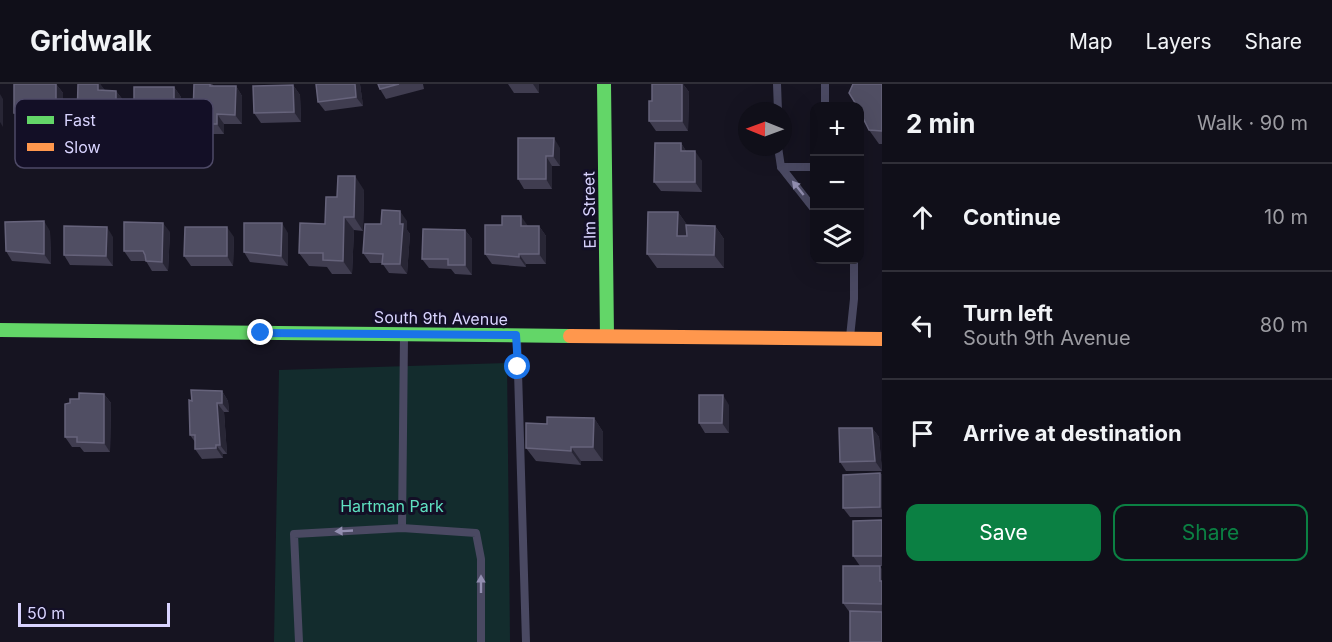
<!DOCTYPE html>
<html lang="en">
<head>
<meta charset="utf-8">
<style>
  body { margin:0; font-family:Inter,sans-serif; background:#191822; color:#f1f3f6 }
  .controls { position:absolute; right:18px; top:18px; display:grid; overflow:hidden; border-radius:12px; box-shadow:0 6px 24px #0002 }
  .controls button { width:54px; height:54px; display:grid; place-items:center; padding:0; border:0; border-bottom:2px solid #302f38; background:#100f19; color:#f1f3f6; font:30px sans-serif }
  .compass { position:absolute; left:738px; top:18px; width:54px; height:54px; border-radius:50%; background:#100f19; box-shadow:0 6px 24px #0002; rotate:271deg }
  .scale { position:absolute; left:18px; bottom:15px; width:152px; box-sizing:border-box; padding-left:6px; border:3px solid #d9d4ff; border-top:0; font-size:16px; line-height:21px; white-space:nowrap; color:#d9d4ff; -webkit-text-stroke:4px #130f26; paint-order:stroke }
  .stop { position:absolute; width:18px; height:18px; margin:-14px; border:4px solid #1a73e8; border-radius:50%; background:#fff }
  .stop.end { background:#1a73e8; border-color:#fff; box-shadow:0 2px 6px #0008 }
  .list { margin:0; padding:0; list-style:none }
  h2 { display:flex; justify-content:space-between; align-items:center; height:78px; margin:0; padding:0 24px; font-size:26px }
  h2 small { font-size:20px; font-weight:400; color:#9c9ca2 }
  .list li { display:grid; grid-template-columns:39px 1fr auto; gap:18px; align-items:center; box-sizing:border-box; height:108px; padding:0 24px; border-top:2px solid #302f38 }
  .list b { display:block; font-size:22px; white-space:nowrap }
  .list p { margin:0; font-size:20px; white-space:nowrap; color:#9c9ca2 }
  .list em { font-size:20px; font-style:normal; color:#9c9ca2 }
  .actions { display:flex; gap:12px; padding:18px 24px }
  .actions a { flex:1; padding:14px 0; border:2px solid #0b8043; border-radius:12px; text-align:center; font-size:21px; color:#0b8043 }
  .actions .main { background:#0b8043; color:#fff }
  .icon { flex:none; width:33px; height:33px; fill:none; stroke:currentColor; stroke-width:2; stroke-linecap:round; stroke-linejoin:round }
  .map { position:relative; flex:none; width:882px; height:558px; overflow:hidden }
  header { display:flex; align-items:center; gap:36px; box-sizing:border-box; height:84px; padding:0 30px; background:#100f19; border-bottom:2px solid #302f38 }
  header strong { font-size:28px }
  nav { display:flex; gap:33px; margin-inline-start:auto; font-size:21px }
  main { display:flex }
  aside { flex:1; background:#100f19 }
  .map>svg:first-child { display:block }
</style>
</head>
<body>
<header>
<strong>Gridwalk</strong>
<nav><a>Map</a><a>Layers</a><a>Share</a></nav>
</header>
<main>
<div class="map">
<svg width="882" height="558" viewBox="0 0 882 558">
  <rect width="100%" height="100%" fill="#161421"/>
  <!-- green -->
  <polygon fill="#132c2d" points="507,279 510,558 274,558 279,286"/>
  <g fill="none" stroke-linecap="round" stroke-linejoin="round">
    <!-- lane -->
    <g stroke="#4a4962" stroke-width="8">
      <polyline points="777,0 778,27"/>
      <polyline points="825,0 825,22"/>
      <polyline points="778,63 781,83 814,125"/>
      <polyline points="781,83 814,83"/>
      <polyline points="850,253 854,215 854,176"/>
      <polyline points="517,254 526,558"/>
      <polyline points="402,444 404,252"/>
      <polyline points="299,558 294,450 402,444 476,449 481,475 481,558"/>
    </g>
    <!-- fast -->
    <g stroke="#63d668" stroke-width="14">
      <polyline points="604,0 607,252"/>
      <polyline points="0,246 570,252"/>
    </g>
    <!-- slow -->
    <polyline stroke="#ff974d" stroke-width="14" points="570,252 882,255"/>
  </g>
  <!-- wall -->
  <g fill="#403d50">
    <polygon points="56,0 63,9 63,39 21,38 14,29"/>
    <polygon points="78,0 100,0 105,7 116,7 123,16 123,46 84,45 77,36"/>
    <polygon points="194,0 212,0 214,2 236,2 242,12 242,40 224,40 224,50 209,50 202,40 200,40 193,31"/>
    <polygon points="316,0 360,0 363,22 325,27 318,18"/>
    <polygon points="378,0 423,0 424,5 386,15 380,5"/>
    <polygon points="508,0 539,0 539,9 514,9"/>
    <polygon points="652,0 683,0 689,8 688,47 656,47 649,37 652,17"/>
    <polygon points="882,0 882,60 879,60 869,46"/>
    <polygon points="293,1 300,11 301,38 261,39 254,29"/>
    <polygon points="174,3 181,13 181,40 141,40 134,30"/>
    <polygon points="518,54 560,64 560,82 552,82 552,105 524,105 518,95"/>
    <polygon points="681,59 686,67 702,77 702,108 661,107 654,98"/>
    <polygon points="364,106 363,147 354,146 352,190 332,190 327,183 309,182 299,169 325,140 337,113"/>
    <polygon points="678,128 687,141 715,142 724,155 724,184 657,184 647,170"/>
    <polygon points="407,137 407,146 410,150 407,190 389,189 382,179 370,179 363,169 381,140"/>
    <polygon points="528,142 539,142 546,152 546,180 526,180 526,183 492,180 485,170"/>
    <polygon points="465,146 472,155 472,191 455,190 451,185 429,184 422,175"/>
    <polygon points="50,147 51,180 12,177 6,167"/>
    <polygon points="170,148 168,187 152,187 146,177 131,177 124,167"/>
    <polygon points="288,149 288,182 250,178 244,168"/>
    <polygon points="113,153 113,182 70,181 64,171"/>
    <polygon points="234,153 233,182 191,182 184,172"/>
    <polygon points="222,307 228,317 229,328 224,328 227,370 223,370 223,374 202,375 195,365 195,358 190,351 192,317"/>
    <polygon points="104,310 111,319 110,368 84,368 80,363 72,363 65,353 70,319 79,315"/>
    <polygon points="729,321 729,349 705,349 699,339"/>
    <polygon points="594,334 603,348 603,377 581,377 581,381 536,377 526,364 547,340"/>
    <polygon points="872,344 879,353 882,387 846,387 840,378"/>
    <polygon points="880,389 882,391 882,433 850,433 843,424"/>
    <polygon points="882,436 882,482 860,482 853,472"/>
    <polygon points="882,485 882,558 850,529 843,519"/>
  </g>
  <!-- shaded-wall -->
  <g fill="#282635">
    <polygon points="56,0 63,9 63,39 56,29"/>
    <polygon points="98,0 100,0 105,6 104,16 98,6"/>
    <polygon points="355,0 360,0 363,22 356,13"/>
    <polygon points="533,0 539,0 539,9"/>
    <polygon points="681,0 683,0 689,8 688,47 682,37"/>
    <polygon points="293,1 300,11 301,38 294,28"/>
    <polygon points="236,2 242,12 242,40 235,31"/>
    <polygon points="174,3 181,13 181,40 174,31"/>
    <polygon points="116,7 123,16 123,46 116,36"/>
    <polygon points="0,10 3,15 3,43 0,38"/>
    <polygon points="217,30 224,40 224,50 217,40"/>
    <polygon points="554,54 560,64 560,82 553,72"/>
    <polygon points="681,59 687,69 681,67"/>
    <polygon points="695,67 702,77 702,108 695,98"/>
    <polygon points="546,72 552,82 552,105 546,95"/>
    <polygon points="355,92 364,106 363,147 354,133"/>
    <polygon points="400,127 407,137 407,146 410,150 407,190 400,180"/>
    <polygon points="678,128 688,142 687,166 677,152"/>
    <polygon points="521,132 528,142 521,142"/>
    <polygon points="344,133 354,146 352,190 343,177"/>
    <polygon points="44,137 50,147 51,180 44,170"/>
    <polygon points="163,139 170,148 168,187 162,178"/>
    <polygon points="282,139 288,149 288,182 281,172"/>
    <polygon points="539,142 546,152 546,180 539,170"/>
    <polygon points="715,142 724,155 724,184 714,171"/>
    <polygon points="107,143 113,153 113,182 106,172"/>
    <polygon points="227,143 234,153 233,182 227,172"/>
    <polygon points="465,146 472,155 472,191 465,181"/>
    <polygon points="519,170 526,180 526,183 519,173"/>
    <polygon points="222,307 228,317 229,328 222,319"/>
    <polygon points="104,310 111,319 110,368 104,359"/>
    <polygon points="723,311 729,321 729,349 722,339"/>
    <polygon points="217,319 224,328 227,370 220,361"/>
    <polygon points="594,334 603,348 603,377 593,363"/>
    <polygon points="872,344 879,353 882,387 875,377"/>
    <polygon points="216,361 223,370 223,374 216,364"/>
    <polygon points="571,363 581,377 581,381 571,367"/>
    <polygon points="880,389 882,391 882,426 880,423"/>
    <polygon points="880,482 882,485 882,500 880,497"/>
  </g>
  <!-- building -->
  <g fill="#504e63" stroke="#66637b" stroke-width="1.5">
    <rect x="14" y="0" width="42" height="29"/>
    <polygon points="78,0 98,0 98,6 116,7 116,36 77,36"/>
    <polygon points="194,0 210,0 210,2 236,2 235,31 217,30 217,40 202,40 202,31 193,31"/>
    <polygon points="316,0 355,0 356,13 318,18"/>
    <polygon points="378,0 399,0 380,5"/>
    <polygon points="652,0 682,0 682,37 649,37 649,17 652,17"/>
    <polygon points="853,0 882,0 882,47 869,46 860,28 860,22 857,22 849,9"/>
    <polygon points="293,1 294,28 254,29 253,2"/>
    <polygon points="134,3 174,3 174,31 134,30"/>
    <polygon points="518,54 554,54 553,72 546,72 546,95 518,95"/>
    <polygon points="655,59 681,59 681,67 695,67 695,98 654,98"/>
    <polygon points="338,92 355,92 354,133 344,133 343,177 323,176 323,169 299,169 300,139 325,140 326,113 337,113"/>
    <polygon points="382,126 400,127 400,140 403,140 400,180 382,180 383,170 363,169 365,140 381,140"/>
    <polygon points="648,128 678,128 677,152 687,152 686,141 715,142 714,171 647,170"/>
    <polygon points="502,132 521,132 521,142 539,142 539,170 519,170 519,173 485,170 485,141 502,141"/>
    <polygon points="44,137 44,170 6,167 5,138"/>
    <polygon points="124,138 163,139 162,178 146,177 145,171 143,167 124,167"/>
    <polygon points="244,139 282,139 281,172 244,168"/>
    <polygon points="64,142 107,143 106,172 64,171"/>
    <polygon points="185,143 227,143 227,172 184,172"/>
    <polygon points="423,145 465,146 465,181 448,181 448,175 422,175"/>
    <polygon points="191,306 222,307 222,319 217,319 220,361 216,361 216,364 195,365 195,351 190,351 189,316 192,317"/>
    <polygon points="79,309 104,310 104,359 77,358 77,353 65,353 65,320 70,319 70,315 79,315"/>
    <polygon points="699,311 723,311 722,339 699,339"/>
    <polygon points="547,333 594,334 593,363 571,363 571,367 526,364 526,339 547,340"/>
    <polygon points="839,344 872,344 875,377 840,378"/>
    <polygon points="880,389 880,423 843,424 843,391"/>
    <polygon points="882,436 882,472 853,472 853,437"/>
    <polygon points="843,482 880,482 880,497 882,497 882,520 843,519"/>
    <polygon points="850,527 882,528 882,558 850,558"/>
  </g>
  <!-- one-way arrows -->
  <defs><path id="oneway-solid" d="M-6-.8H1V-3.2L6.5 0L1 3.2V.8H-6Z" transform="scale(1.5)"/></defs>
  <g fill="#928eb0">
    <use href="#oneway-solid" transform="translate(798 104) rotate(-129)"/>
    <use href="#oneway-solid" transform="translate(344 447) rotate(177)"/>
    <use href="#oneway-solid" transform="translate(481 500) rotate(-90)"/>
  </g>
  <g fill="none" stroke-linecap="round" stroke-linejoin="round">
    <!-- route -->
    <polyline stroke="#1a73e8" stroke-width="8" points="261,249 516,251 518,283"/>
  </g>
  <g text-anchor="middle" dominant-baseline="central" stroke-width="6" stroke-linejoin="round" paint-order="stroke">
    <!-- street labels -->
    <g font-size="16" fill="#d9d4ff" stroke="#130f26">
      <text transform="translate(589 126) rotate(-91)">Elm Street</text>
      <text transform="translate(441 234) rotate(1)">South 9th Avenue</text>
    </g>
    <!-- park labels -->
    <g font-size="16" fill="#5fe0c0" stroke="#130f26">
      <text x="392" y="422">Hartman Park</text>
    </g>
  </g>
  <!-- legend -->
  <rect x="15" y="15" width="198" height="69" rx="9" fill="#130f26" stroke="#4e4a67" stroke-width="1.5"/>
  <rect x="27" y="32" width="27" height="8" fill="#63d668"/>
  <rect x="27" y="59" width="27" height="8" fill="#ff974d"/>
  <g font-size="16" fill="#d9d4ff">
    <text x="64" y="42">Fast</text>
    <text x="64" y="69">Slow</text>
  </g>
</svg>
<div class="controls">
<button>+</button>
<button>−</button>
<button><svg class="icon" aria-label="layers" viewBox="0 0 24 24"><path d="M12 4l9 5-9 5-9-5zM3 14l9 5 9-5"/></svg></button>
</div>
<svg class="compass" viewBox="-18 -18 36 36"><path d="M0-13l5 13h-10z" fill="#e53935"/><path d="M0 13l5-13h-10z" fill="#9c9ca2"/></svg>
<div class="scale">50 m</div>
<div class="stop" style="left:518px;top:283px"></div>
<div class="stop end" style="left:261px;top:249px"></div>
</div>
<aside>
<h2>2 min<small>Walk · 90 m</small></h2>
<ul class="list">
<li><svg class="icon" aria-label="ahead" viewBox="0 0 24 24"><path d="M12 20V5M6 11l6-6 6 6"/></svg><div><b>Continue</b></div><em>10 m</em></li>
<li><svg class="icon" aria-label="left" viewBox="0 0 24 24"><path d="M17 20v-9H6M10 6l-5 5 5 5"/></svg><div><b>Turn left</b><p>South 9th Avenue</p></div><em>80 m</em></li>
<li><svg class="icon" aria-label="arrive" viewBox="0 0 24 24"><path d="M6 21V4h12l-3 4 3 4H6"/></svg><div><b>Arrive at destination</b></div></li>
</ul>
<div class="actions"><a class="main">Save</a><a>Share</a></div>
</aside>
</main>
</body>
</html>
